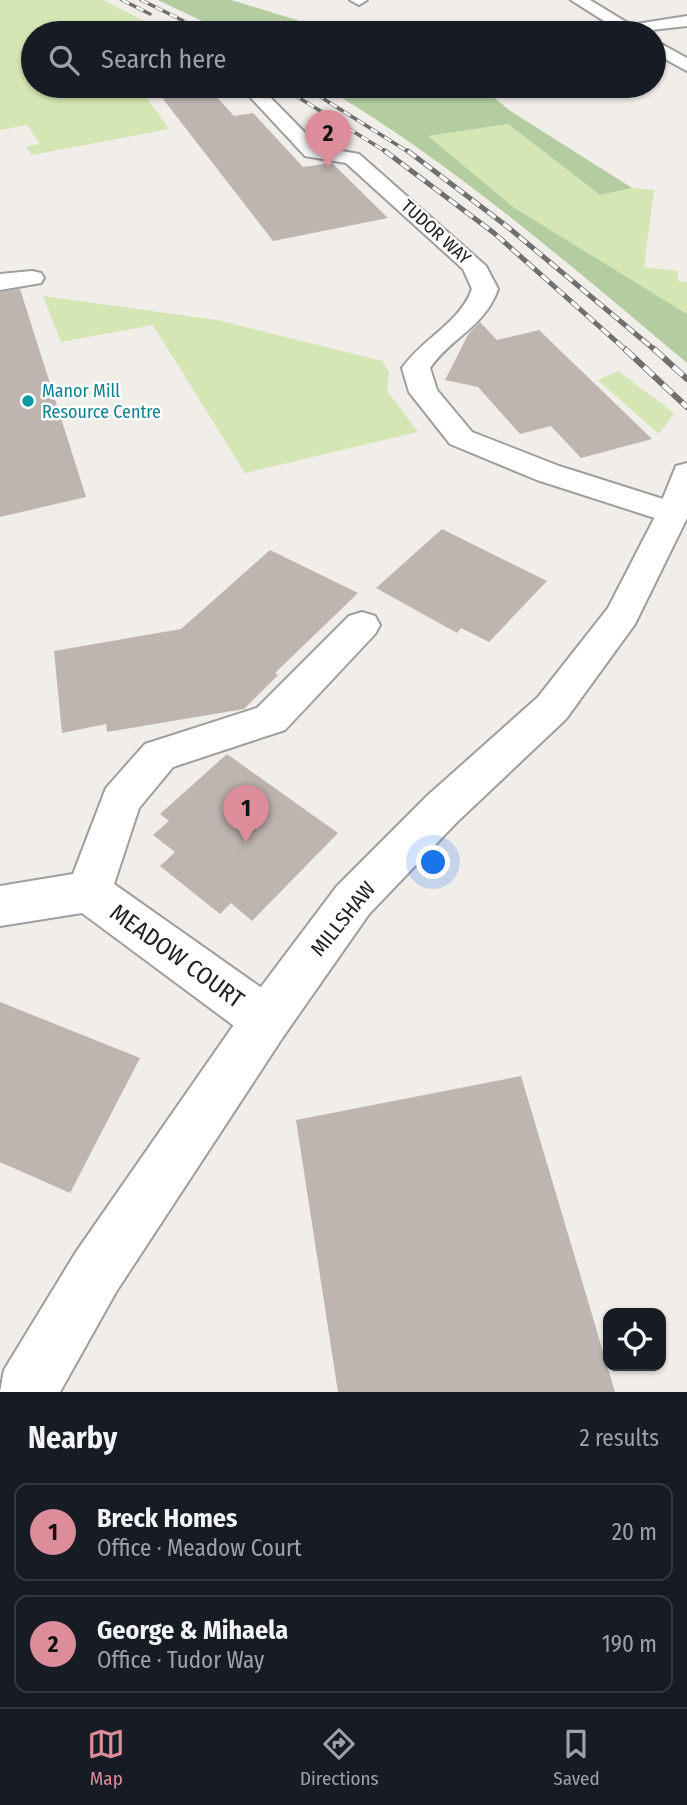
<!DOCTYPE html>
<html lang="en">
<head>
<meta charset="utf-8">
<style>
  body { margin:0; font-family:"Fira Sans Condensed",sans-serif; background:#20242c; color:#f1f3f6 }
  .controls { position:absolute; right:21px; bottom:21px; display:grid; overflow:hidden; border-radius:14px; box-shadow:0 2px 5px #0004 }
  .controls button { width:63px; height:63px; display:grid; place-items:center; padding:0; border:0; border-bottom:2px solid #363941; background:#171b24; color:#f1f3f6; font:35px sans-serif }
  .you { position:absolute; left:434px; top:863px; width:24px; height:24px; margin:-18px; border:5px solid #fff; border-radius:50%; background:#1a73e8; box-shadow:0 0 0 10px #1a73e833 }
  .badge { display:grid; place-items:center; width:46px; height:46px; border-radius:50%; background:#dd8c9a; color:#111; font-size:23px; font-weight:700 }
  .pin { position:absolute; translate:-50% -58px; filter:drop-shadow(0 2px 4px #0008) }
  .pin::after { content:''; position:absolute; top:37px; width:24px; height:21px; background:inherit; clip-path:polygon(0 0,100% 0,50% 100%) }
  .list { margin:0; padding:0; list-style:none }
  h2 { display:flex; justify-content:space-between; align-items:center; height:91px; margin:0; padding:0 28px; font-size:30px }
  h2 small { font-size:23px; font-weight:400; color:#9ea1a6 }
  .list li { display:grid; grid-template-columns:46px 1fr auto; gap:21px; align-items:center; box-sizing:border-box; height:98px; margin:0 14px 14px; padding:0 14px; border:2px solid #363941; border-radius:14px }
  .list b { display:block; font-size:26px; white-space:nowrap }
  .list p { margin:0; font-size:23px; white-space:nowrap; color:#9ea1a6 }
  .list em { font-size:23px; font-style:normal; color:#9ea1a6 }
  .icon { flex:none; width:38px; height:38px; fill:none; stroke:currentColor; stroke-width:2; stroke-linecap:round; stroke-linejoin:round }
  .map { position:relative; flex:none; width:687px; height:1392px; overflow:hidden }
  .search { position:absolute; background:#171b24; box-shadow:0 2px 5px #0004; left:21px; right:21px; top:21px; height:77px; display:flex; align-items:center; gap:18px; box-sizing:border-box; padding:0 24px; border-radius:38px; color:#9ea1a6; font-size:26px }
  .sheet { height:315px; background:#171b24 }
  nav { display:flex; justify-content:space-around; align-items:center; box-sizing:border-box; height:98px; border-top:2px solid #363941; background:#171b24; font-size:19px; color:#9ea1a6 }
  nav a { display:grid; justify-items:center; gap:4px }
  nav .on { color:#dd8c9a }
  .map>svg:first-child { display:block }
</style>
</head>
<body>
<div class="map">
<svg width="687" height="1392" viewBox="0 0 687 1392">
  <rect width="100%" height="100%" fill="#f1ede9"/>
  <!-- grass -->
  <g fill="#d4e6b3">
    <polygon points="0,0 103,0 166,32 33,33 33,86 138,86 169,129 32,155 26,147 40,144 27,125 0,130"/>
    <polygon points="508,124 600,195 632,188 654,190 644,267 678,271 678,281 687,282 687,314 513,207 427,136"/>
    <polygon points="43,296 217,320 382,361 389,372 387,391 418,432 245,473 153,325 61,342"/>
    <polygon points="618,371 674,413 659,434 598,380"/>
  </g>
  <!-- forest -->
  <g fill="#b4cda0">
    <polygon points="158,0 231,0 340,33 227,33"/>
    <path d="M 322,86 L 480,86 L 509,110 L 632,188 L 600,195 L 508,124 L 428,136 L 513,207 L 687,314 L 687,363 C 570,265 453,163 322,86 Z"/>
  </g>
  <!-- building -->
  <g fill="#beb5b1">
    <polygon points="153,86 207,86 234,116 253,113 303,167 332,163 388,218 273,241"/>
    <polygon points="20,289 86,497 0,517 0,292"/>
    <polygon points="480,322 497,340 539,330 652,439 581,458 551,426 520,434 478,387 445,380 469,333"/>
    <polygon points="442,529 547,581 489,642 461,628 457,633 376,588"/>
    <polygon points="270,550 358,593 275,673 278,675 244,709 107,732 106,724 62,733 54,651 181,629"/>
    <polygon points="227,754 338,833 252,921 231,903 220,914 160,866 175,852 153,835 169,821 160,814"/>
    <polygon points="0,1002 140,1058 70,1193 0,1162"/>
    <polygon points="521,1076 615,1392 338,1392 296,1120"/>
  </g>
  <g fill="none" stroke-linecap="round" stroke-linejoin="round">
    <defs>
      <g id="minor">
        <polygon points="350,0 367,0 359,5"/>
        <polygon points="687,16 687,26 624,33 622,30 630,25"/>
        <path d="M 240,86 L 259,86 L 319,147 L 359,154 L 486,266 L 498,289 C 485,327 451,337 430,368 L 437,390 L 472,432 L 559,466 L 685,506 L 687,509 L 685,520 L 673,524 L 661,520 L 537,480 L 450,444 L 409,392 L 402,368 C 423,338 460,323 472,289 L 463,269 L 346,163 L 305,156 Z"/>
        <polygon points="32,271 41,273 44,278 41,283 0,290 0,274"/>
        <polygon points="362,612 375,616 380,625 375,634 285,730 173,767 139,808 114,884 283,1003 290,1020 283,1037 266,1044 249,1037 82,913 0,926 0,886 73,874 106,788 145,744 257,708 349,616"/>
      </g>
      <g id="tertiary">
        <polygon points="571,0 590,0 644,33 623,33"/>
        <polygon points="654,40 687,58 687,71 654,53"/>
        <polygon points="687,463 687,518 635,624 566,719 457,822 369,914 283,1037 116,1292 60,1392 0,1392 4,1370 76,1252 249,1003 337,886 427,796 538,697 608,608 657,513 676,466"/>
      </g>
    </defs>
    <!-- minor casing -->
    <use href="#minor" stroke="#9e9e9e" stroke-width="4"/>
    <!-- tertiary casing -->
    <use href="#tertiary" stroke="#9e9e9e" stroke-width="4"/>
    <!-- minor -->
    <use href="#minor" fill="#fff" fill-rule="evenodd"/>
    <!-- tertiary -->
    <use href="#tertiary" fill="#fff" fill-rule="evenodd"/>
    <defs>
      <g id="rail-far2">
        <polyline points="122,0 150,14"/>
        <polyline points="141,0 208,33"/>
        <polyline points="280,86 388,153"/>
        <polyline points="303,86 410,153"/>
      </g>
      <g id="rail-far1">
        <polyline points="385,151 494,233 627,351"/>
        <polyline points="408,151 509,228 656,351"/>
      </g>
      <g id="rail">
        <polyline points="625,349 687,407"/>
        <polyline points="654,349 687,379"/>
      </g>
    </defs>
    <!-- rail-far2 casing -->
    <use href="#rail-far2" stroke="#6f6f6f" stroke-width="3.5"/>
    <!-- rail-far1 casing -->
    <use href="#rail-far1" stroke="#6f6f6f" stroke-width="5"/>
    <!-- rail casing -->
    <use href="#rail" stroke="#6f6f6f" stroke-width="6"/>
    <!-- rail-far2 -->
    <use href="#rail-far2" stroke="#fff" stroke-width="2.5" stroke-dasharray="8" stroke-linecap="butt"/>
    <!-- rail-far1 -->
    <use href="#rail-far1" stroke="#fff" stroke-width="3.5" stroke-dasharray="10" stroke-linecap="butt"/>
    <!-- rail -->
    <use href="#rail" stroke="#fff" stroke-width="4.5" stroke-dasharray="13" stroke-linecap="butt"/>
  </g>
  <!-- markers -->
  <circle fill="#0f9aa8" stroke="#fff" stroke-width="2.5" cx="28" cy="401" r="7"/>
  <g text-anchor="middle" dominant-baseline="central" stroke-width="5" stroke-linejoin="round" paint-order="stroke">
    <!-- far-street labels -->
    <g font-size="18" fill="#212121" stroke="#fff">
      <text transform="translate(436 232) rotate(42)">TUDOR WAY</text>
    </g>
    <!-- far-culture labels -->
    <g font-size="18" fill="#0d838f" stroke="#fff" text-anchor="start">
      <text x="42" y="391">Manor Mill<tspan x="42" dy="21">Resource Centre</tspan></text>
    </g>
    <!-- street labels -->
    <g font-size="21" fill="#212121" stroke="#fff">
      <text transform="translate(343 919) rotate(-51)">MILLSHAW</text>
    </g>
    <!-- near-street labels -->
    <g font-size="24" fill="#212121" stroke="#fff">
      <text transform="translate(177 956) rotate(36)">MEADOW COURT</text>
    </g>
  </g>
</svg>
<div class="controls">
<button><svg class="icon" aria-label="locate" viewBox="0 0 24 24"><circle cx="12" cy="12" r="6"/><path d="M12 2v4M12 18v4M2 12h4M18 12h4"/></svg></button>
</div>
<div class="you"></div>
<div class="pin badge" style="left:246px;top:843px">1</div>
<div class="pin badge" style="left:328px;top:168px">2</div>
<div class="search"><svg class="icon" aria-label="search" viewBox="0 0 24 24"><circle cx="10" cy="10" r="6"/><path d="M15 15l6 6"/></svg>Search here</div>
</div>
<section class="sheet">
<h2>Nearby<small>2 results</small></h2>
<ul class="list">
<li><span class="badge">1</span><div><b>Breck Homes</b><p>Office · Meadow Court</p></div><em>20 m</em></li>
<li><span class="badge">2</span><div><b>George &amp; Mihaela</b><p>Office · Tudor Way</p></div><em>190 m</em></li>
</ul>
</section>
<nav>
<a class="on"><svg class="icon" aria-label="map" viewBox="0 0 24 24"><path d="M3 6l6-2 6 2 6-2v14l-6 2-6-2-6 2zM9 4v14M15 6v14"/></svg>Map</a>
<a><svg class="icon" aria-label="directions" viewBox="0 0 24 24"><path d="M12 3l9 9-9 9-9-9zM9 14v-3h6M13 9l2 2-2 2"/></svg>Directions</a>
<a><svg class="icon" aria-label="saved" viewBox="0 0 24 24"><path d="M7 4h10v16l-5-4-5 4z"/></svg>Saved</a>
</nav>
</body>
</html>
